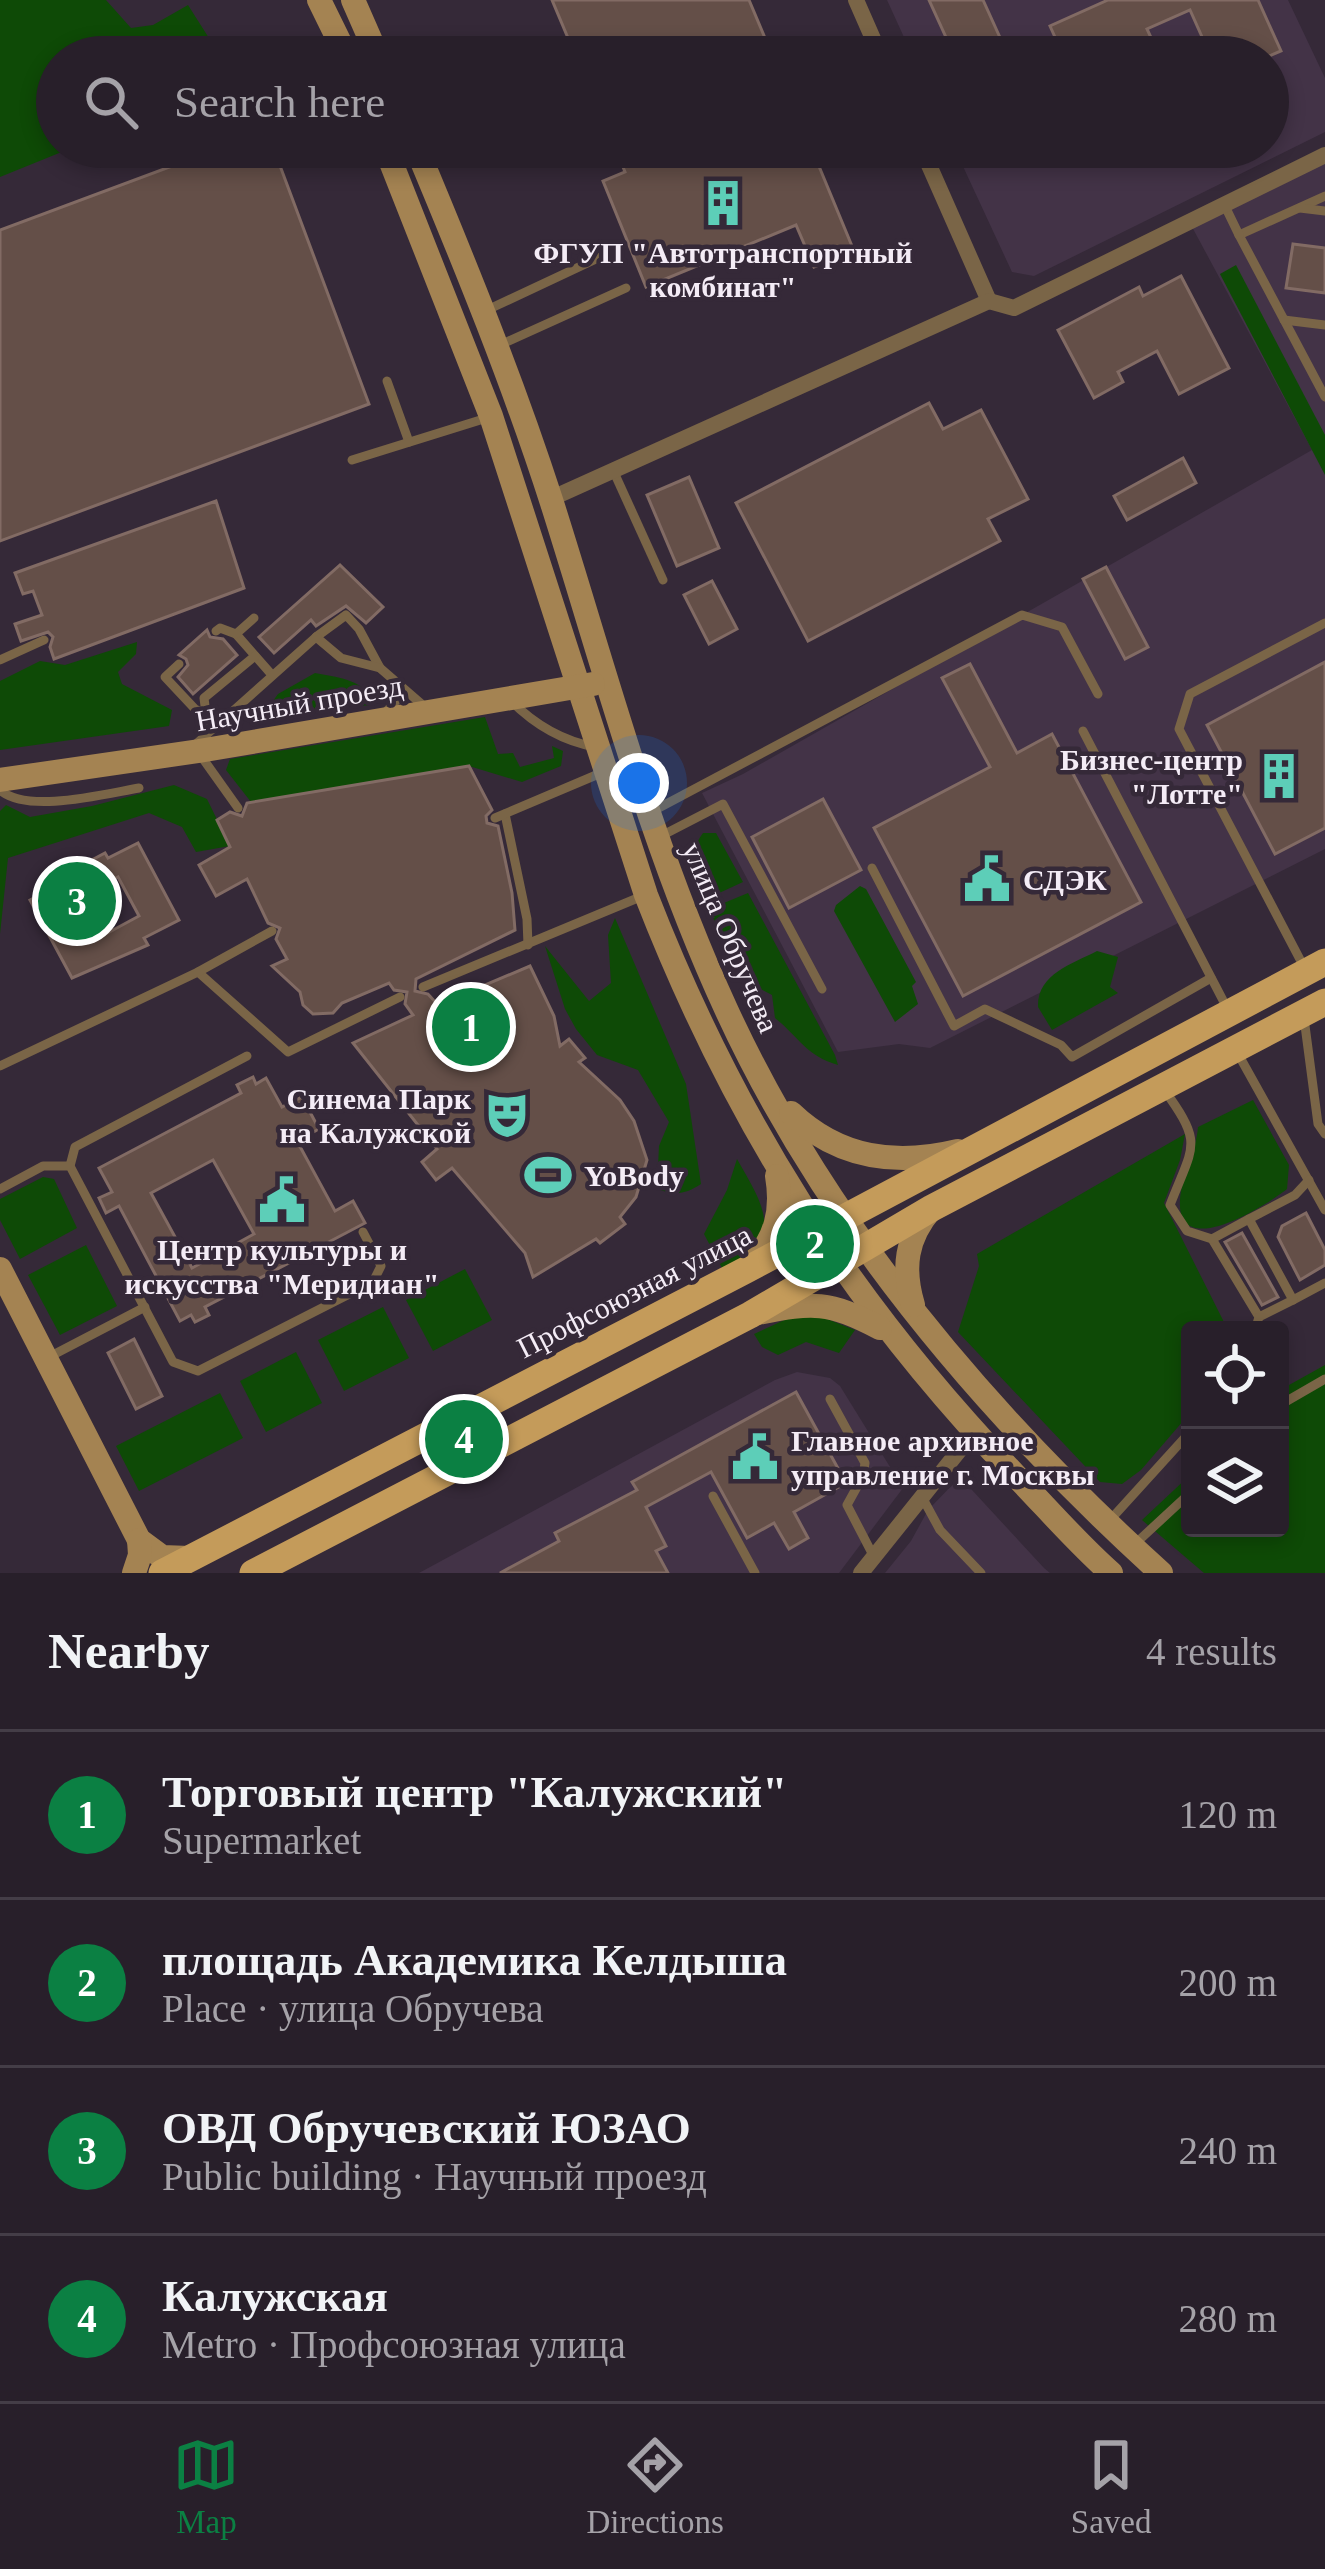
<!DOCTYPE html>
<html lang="en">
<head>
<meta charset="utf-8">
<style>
  body { margin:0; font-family:"Times New Roman",serif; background:#342c36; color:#f1f3f6 }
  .controls { position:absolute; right:36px; bottom:36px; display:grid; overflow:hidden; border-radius:12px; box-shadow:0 6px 18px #0003 }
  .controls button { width:108px; height:108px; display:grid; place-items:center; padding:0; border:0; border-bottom:3px solid #443d47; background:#281f2a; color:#f1f3f6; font:60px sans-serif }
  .you { position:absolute; left:639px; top:783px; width:42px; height:42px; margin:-30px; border:9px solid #fff; border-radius:50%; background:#1a73e8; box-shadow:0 0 0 18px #1a73e833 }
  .badge { display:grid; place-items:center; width:78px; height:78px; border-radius:50%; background:#0b8043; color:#fff; font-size:39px; font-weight:700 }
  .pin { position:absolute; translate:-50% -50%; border:6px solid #fff; box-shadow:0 3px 12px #0006 }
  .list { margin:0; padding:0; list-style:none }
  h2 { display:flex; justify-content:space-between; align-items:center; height:156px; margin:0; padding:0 48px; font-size:51px }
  h2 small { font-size:39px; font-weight:400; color:#a5a2a8 }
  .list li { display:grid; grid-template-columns:78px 1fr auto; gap:36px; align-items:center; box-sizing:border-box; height:168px; padding:0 48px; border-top:3px solid #443d47 }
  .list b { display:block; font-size:45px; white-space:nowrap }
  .list p { margin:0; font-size:39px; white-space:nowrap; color:#a5a2a8 }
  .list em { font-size:39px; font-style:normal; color:#a5a2a8 }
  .icon { flex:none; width:66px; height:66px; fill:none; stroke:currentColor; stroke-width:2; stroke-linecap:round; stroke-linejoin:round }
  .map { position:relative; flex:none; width:1325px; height:1573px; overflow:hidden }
  .search { position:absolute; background:#281f2a; box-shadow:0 6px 18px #0003; left:36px; right:36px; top:36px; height:132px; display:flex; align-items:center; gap:30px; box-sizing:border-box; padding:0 42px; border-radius:66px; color:#a5a2a8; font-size:45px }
  .sheet { height:828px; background:#281f2a }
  nav { display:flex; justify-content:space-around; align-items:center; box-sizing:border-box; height:168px; border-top:3px solid #443d47; background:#281f2a; font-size:33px; color:#a5a2a8 }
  nav a { display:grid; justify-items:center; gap:6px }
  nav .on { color:#0b8043 }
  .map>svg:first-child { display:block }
</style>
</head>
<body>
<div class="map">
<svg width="1325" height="1573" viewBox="0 0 1325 1573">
  <rect width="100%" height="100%" fill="#352938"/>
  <!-- built -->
  <g fill="#433347">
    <polygon points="887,0 1288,0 1325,78 1325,132 1034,276 1012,272 954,147 1268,147 1268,57 913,57"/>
    <polygon points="1325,159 1325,849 930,1048 899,1044 838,1052 702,793 743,774 1312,450 1191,225"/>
    <polygon points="797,1372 830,1378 840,1386 903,1488 839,1573 419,1573 775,1380"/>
    <polygon points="960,1477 1044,1568 1050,1573 885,1573 911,1541 928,1510"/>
  </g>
  <!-- green -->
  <g fill="#0e4a06">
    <polygon points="0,0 106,0 131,28 153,25 188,5 221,57 57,57 57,147 74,147 0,177"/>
    <polygon points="1236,265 1325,435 1325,475 1220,274"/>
    <polygon points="137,642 136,654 118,672 122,684 172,710 169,726 0,750 0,681 40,661 65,665"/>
    <path d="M 315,673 C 336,677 361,679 373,699 L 370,705 L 271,714 L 268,708 L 278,694 Z"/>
    <polygon points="485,717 498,754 513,753 520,767 554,758 552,746 563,751 561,766 522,782 469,766 251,802 226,770 230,759"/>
    <polygon points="174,785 207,799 230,846 196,852 182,827 149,813 8,858 0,934 0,811 6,805 30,817 92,806"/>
    <path d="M 703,833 L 716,833 L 743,882 L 704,900 C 694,874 685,857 703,833 Z"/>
    <polygon points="860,886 866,889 916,982 912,986 918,1004 895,1022 834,911 836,905"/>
    <path d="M 748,893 L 835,1055 L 838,1065 C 805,1055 800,1038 775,1018 L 772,995 L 745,981 L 736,969 L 724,934 L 707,910 Z"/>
    <path d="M 615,918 L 686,1084 L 701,1184 C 684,1195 675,1195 657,1189 L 659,1146 L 669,1122 L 638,1070 L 597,1055 L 576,1029 L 565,1009 L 545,946 L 589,1001 L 611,983 L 608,935 Z"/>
    <path d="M 1097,951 L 1118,957 L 1110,987 L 1118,993 L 1052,1030 L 1038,1007 C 1037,974 1072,964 1097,951 Z"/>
    <path d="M 1253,1100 L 1289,1165 L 1287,1189 C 1267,1205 1177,1262 1180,1201 C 1181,1176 1196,1153 1198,1127 Z"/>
    <polygon points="1185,1134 1180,1160 1164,1203 1228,1330 1190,1330 1190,1413 1141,1470 1122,1484 1100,1482 958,1332 979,1266 977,1254"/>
    <path d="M 737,1159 C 765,1208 786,1238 723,1270 L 704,1234 L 727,1190 Z"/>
    <polygon points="43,1177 54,1179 77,1228 20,1259 0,1220 0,1199"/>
    <polygon points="86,1245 117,1306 60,1335 28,1275"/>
    <polygon points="465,1269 492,1320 433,1351 406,1300"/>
    <polygon points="383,1307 409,1358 344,1391 318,1340"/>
    <polygon points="812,1313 855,1330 839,1353 806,1342 778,1355 762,1347 754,1334 791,1317"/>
    <polygon points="296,1352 322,1403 266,1432 240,1381"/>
    <polygon points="1325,1365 1325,1573 1204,1573 1142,1520 1190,1475 1190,1528 1280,1528 1280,1390"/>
    <polygon points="220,1393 243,1438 139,1491 116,1446"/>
  </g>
  <!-- building -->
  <g fill="#644f48" stroke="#826b64" stroke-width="3" fill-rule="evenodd">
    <polygon points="552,0 749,0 773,57 576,57"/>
    <polygon points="929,0 983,0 1002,42 968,57 955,57"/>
    <polygon points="1108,0 1258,0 1281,51 1267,57 1211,57 1190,10 1147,29 1160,57 1064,57 1050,26"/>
    <polygon points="223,147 273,147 369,404 0,541 0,230"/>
    <polygon points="615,147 811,147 854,251 814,267 796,225 646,287 603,181 625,172"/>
    <polygon points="1293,244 1325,248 1325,293 1286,288"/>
    <polygon points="1181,276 1229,368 1179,394 1157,351 1118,372 1123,382 1094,398 1058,330 1139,287 1143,296"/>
    <polygon points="929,403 943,429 981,410 1028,499 988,519 1000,541 808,641 736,503"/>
    <polygon points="1183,458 1196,483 1127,520 1114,496"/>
    <polygon points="689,477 719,548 677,566 647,495"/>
    <polygon points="216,501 244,588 54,659 50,647 53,637 48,632 21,641 15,624 42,615 33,591 23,594 15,573"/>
    <polygon points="340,565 383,607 366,623 346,606 316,626 311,620 274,653 259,637"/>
    <polygon points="1106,567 1148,647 1125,659 1083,579"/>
    <polygon points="712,581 737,629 709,644 684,595"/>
    <polygon points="207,630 210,637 223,639 237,655 193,694 178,677 188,665 186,659 179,655"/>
    <polygon points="1325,662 1325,828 1275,854 1207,725"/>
    <polygon points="970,664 1017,753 1052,734 1141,902 963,996 874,828 990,767 942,678"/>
    <polygon points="469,766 492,810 486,816 487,823 498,826 512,893 515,930 416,979 415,991 428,994 438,1005 530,966 554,1016 560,1046 569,1039 585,1058 579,1062 620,1100 634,1121 647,1160 636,1197 620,1217 625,1224 600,1243 596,1239 533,1277 525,1253 452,1168 436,1180 422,1162 437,1149 353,1043 413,1015 405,1004 407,992 394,990 389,983 342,1003 333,1013 313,1014 303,1005 300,992 272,966 287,959 276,939 280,928 268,923 247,879 216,896 199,865 230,847 217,820 230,812 242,816 247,803"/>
    <polygon points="823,799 861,870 789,908 752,837"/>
    <path d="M 138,843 L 179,920 L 144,938 L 148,945 L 72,978 L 30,900 L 59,884 L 56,879 L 105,853 L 108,858 ZM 118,877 L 139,916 L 89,943 L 68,903 Z"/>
    <path d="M 253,1077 L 256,1084 L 266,1078 L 282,1107 L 302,1097 L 319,1129 L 297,1141 L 335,1211 L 353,1201 L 365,1223 L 205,1307 L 209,1315 L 195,1322 L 191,1315 L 180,1321 L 119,1206 L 106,1213 L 99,1198 L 112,1192 L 99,1168 L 241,1093 L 237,1085 ZM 213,1160 L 254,1234 L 192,1268 L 151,1193 Z"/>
    <polygon points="1306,1213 1325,1250 1325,1265 1300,1280 1278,1237 1282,1226"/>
    <polygon points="1242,1233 1278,1297 1262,1305 1225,1242"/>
    <polygon points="134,1339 162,1396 136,1409 108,1353"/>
    <polygon points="796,1392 846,1483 794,1512 808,1538 789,1549 774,1523 747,1538 711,1472 646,1507 666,1546 656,1551 668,1573 500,1573 559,1541 555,1533 637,1490 632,1482"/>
  </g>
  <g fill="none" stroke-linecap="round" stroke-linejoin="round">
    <!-- lane -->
    <g stroke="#7a6547" stroke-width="9">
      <polyline points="1325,196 1239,235 1325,397"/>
      <polyline points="1224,204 1239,235"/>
      <polyline points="1300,208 1325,211"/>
      <polyline points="487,310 613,251"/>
      <polyline points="1284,320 1325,325"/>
      <polyline points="500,345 626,288"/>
      <polyline points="387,381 409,442"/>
      <polyline points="352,460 490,417"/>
      <polyline points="613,470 663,580"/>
      <polyline points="254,618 236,634 272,675"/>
      <polyline points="216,631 220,628 236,634"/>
      <polyline points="316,637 346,615 359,629 380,668"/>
      <polyline points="0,660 44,640"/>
      <polyline points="179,664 165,677 195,709 206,714"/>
      <path d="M 511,701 C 535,725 562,741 595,747"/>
      <polyline points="385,713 396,701 395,684"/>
      <polyline points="208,730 204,698 255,656"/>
      <polyline points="1083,731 1227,1008"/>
      <polyline points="196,744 316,637 341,658 380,668 426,708"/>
      <polyline points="201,756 238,808"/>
      <path d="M 0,790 C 27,814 104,794 139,788"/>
      <polyline points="653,811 1022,615 1062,627 1098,694"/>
      <polyline points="505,814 527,919 528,945"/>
      <polyline points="495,818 601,773"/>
      <polyline points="661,836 723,804 822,989"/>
      <polyline points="872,868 954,1026 985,1009 1061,1045 1072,1057 1211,978"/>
      <polyline points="1304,967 1179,729 1190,694 1325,623"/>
      <polyline points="198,972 288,1052 400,997"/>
      <polyline points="423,987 645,895"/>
      <polyline points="1304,1018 1318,1124 1325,1134"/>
      <polyline points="1237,1052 1325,1210"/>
      <polyline points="0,1066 198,972 272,931"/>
      <path d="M 1163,1088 C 1204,1145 1194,1143 1170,1205 L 1187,1231 L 1212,1239 L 1259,1317"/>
      <polyline points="70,1166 75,1147 247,1056"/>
      <polyline points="0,1189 43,1166 70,1166 173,1362 198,1371 373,1282 381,1266 363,1232"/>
      <polyline points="1212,1239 1249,1219"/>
      <polyline points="1293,1300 1325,1283"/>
      <polyline points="1255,1330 1259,1317 1293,1300 1249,1219 1295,1195 1309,1180"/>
      <polyline points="49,1357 145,1307"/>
      <polyline points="830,1399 865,1463 863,1476 847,1505 874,1557"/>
      <polyline points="1280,1405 1325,1379"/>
      <polyline points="713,1496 755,1573"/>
      <polyline points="922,1497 940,1530 981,1573"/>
      <polyline points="1111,1519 1190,1432"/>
      <polyline points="1136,1543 1190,1493"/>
    </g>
    <!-- street -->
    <g stroke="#7a6547" stroke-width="16">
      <polyline points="856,0 881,57"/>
      <polyline points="921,147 989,301"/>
      <polyline points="550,499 989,301 1014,308 1325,155"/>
      <polyline points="861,1573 974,1432"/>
    </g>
    <!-- secondary -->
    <g stroke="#a48352" stroke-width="24">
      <polyline points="319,0 347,57"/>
      <polyline points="353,0 378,57"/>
      <path d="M 385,147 L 491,416 L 646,895 C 734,1121 848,1300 1015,1475 C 1047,1508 1077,1543 1111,1573"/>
      <path d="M 416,147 C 465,264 513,382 552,503 C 606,673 651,847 726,1009 C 826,1227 985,1413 1161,1573"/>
      <polyline points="0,780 199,751 593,684"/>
      <path d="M 791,1113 C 839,1159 896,1166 958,1151"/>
      <path d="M 752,1264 C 776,1238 783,1211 777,1176"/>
      <polyline points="0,1269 139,1540 162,1557 190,1558"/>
      <path d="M 913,1305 C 902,1268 906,1238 931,1209"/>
      <path d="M 758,1313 C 814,1302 828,1301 880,1328"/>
      <polyline points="134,1573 140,1555 139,1540"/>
    </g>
    <!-- primary -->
    <g stroke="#c49b5a" stroke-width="27">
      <polyline points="162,1573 746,1270 1325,962"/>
      <polyline points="253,1573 750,1315 932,1208 1325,1002"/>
    </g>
  </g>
  <!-- icons -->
  <defs>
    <symbol id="building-bare" viewBox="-9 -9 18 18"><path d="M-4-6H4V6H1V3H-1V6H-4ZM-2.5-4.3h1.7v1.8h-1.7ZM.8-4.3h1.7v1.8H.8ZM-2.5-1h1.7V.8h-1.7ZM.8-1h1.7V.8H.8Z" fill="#5dceb8" stroke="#352938" stroke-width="2.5" paint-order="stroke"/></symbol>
    <symbol id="civic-bare" viewBox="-9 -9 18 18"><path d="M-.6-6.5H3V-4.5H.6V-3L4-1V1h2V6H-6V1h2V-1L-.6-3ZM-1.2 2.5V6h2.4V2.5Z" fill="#5dceb8" stroke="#352938" stroke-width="2.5" paint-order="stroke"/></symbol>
    <symbol id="theatre-bare" viewBox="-9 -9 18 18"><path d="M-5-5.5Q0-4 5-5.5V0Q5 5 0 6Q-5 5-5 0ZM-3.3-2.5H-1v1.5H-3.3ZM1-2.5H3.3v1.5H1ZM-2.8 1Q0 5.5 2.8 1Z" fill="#5dceb8" stroke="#352938" stroke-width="2.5" paint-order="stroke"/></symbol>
    <symbol id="stadium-bare" viewBox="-9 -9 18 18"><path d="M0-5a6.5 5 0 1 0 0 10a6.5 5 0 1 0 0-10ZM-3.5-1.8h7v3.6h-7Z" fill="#5dceb8" stroke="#352938" stroke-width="2.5" paint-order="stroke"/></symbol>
  </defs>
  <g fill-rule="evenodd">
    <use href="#building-bare" x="690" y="170" width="66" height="66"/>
    <use href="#building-bare" x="1246" y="743" width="66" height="66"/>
    <use href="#civic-bare" x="954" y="846" width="66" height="66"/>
    <use href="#theatre-bare" x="474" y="1082" width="66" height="66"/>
    <use href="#stadium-bare" x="515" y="1142" width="66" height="66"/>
    <use href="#civic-bare" x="249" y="1167" width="66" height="66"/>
    <use href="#civic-bare" x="722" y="1424" width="66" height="66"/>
  </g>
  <g text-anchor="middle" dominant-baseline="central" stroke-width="9" stroke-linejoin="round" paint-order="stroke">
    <!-- poi labels -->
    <g font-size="30" font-weight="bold" fill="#f4ecf6" stroke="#352938" text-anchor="start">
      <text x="723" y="252" text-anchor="middle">ФГУП "Автотранспортный<tspan x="723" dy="34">комбинат"</tspan></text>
      <text x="1243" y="759" text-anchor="end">Бизнес-центр<tspan x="1243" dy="34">"Лотте"</tspan></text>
      <text x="1023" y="879">СДЭК</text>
      <text x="471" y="1098" text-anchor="end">Синема Парк<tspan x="471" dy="34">на Калужской</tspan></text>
      <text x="584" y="1175">YoBody</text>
      <text x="282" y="1249" text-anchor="middle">Центр культуры и<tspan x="282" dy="34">искусства "Меридиан"</tspan></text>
      <text x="791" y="1440">Главное архивное<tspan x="791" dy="34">управление г. Москвы</tspan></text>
    </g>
    <!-- street labels -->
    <g font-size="30" fill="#f4ecf6" stroke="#352938">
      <text transform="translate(299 703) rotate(-10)">Научный проезд</text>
      <text transform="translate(731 937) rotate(67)">улица Обручева</text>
      <text transform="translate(634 1291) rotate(-27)">Профсоюзная улица</text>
    </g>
  </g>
</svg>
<div class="controls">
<button><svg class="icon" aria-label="locate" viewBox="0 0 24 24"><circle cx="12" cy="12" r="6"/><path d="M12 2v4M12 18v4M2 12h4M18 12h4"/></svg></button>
<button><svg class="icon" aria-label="layers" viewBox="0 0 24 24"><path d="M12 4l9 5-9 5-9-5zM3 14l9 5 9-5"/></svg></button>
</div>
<div class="you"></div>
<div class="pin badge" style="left:471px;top:1027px">1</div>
<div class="pin badge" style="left:815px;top:1244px">2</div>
<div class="pin badge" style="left:77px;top:901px">3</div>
<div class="pin badge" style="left:464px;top:1439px">4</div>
<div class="search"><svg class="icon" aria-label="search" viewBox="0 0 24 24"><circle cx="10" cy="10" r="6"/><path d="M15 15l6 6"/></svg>Search here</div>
</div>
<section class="sheet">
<h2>Nearby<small>4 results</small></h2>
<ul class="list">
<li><span class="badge">1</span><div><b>Торговый центр &quot;Калужский&quot;</b><p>Supermarket</p></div><em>120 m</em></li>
<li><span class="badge">2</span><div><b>площадь Академика Келдыша</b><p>Place · улица Обручева</p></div><em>200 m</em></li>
<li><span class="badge">3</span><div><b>ОВД Обручевский ЮЗАО</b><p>Public building · Научный проезд</p></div><em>240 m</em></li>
<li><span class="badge">4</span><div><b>Калужская</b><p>Metro · Профсоюзная улица</p></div><em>280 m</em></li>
</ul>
</section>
<nav>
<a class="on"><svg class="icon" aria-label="map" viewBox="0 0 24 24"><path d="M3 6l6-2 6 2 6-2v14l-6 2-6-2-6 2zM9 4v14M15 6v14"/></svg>Map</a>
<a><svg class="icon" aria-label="directions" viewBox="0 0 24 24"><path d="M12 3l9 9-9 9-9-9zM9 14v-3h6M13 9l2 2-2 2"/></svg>Directions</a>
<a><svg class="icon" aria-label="saved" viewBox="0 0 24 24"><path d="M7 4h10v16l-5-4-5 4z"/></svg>Saved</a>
</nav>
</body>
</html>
